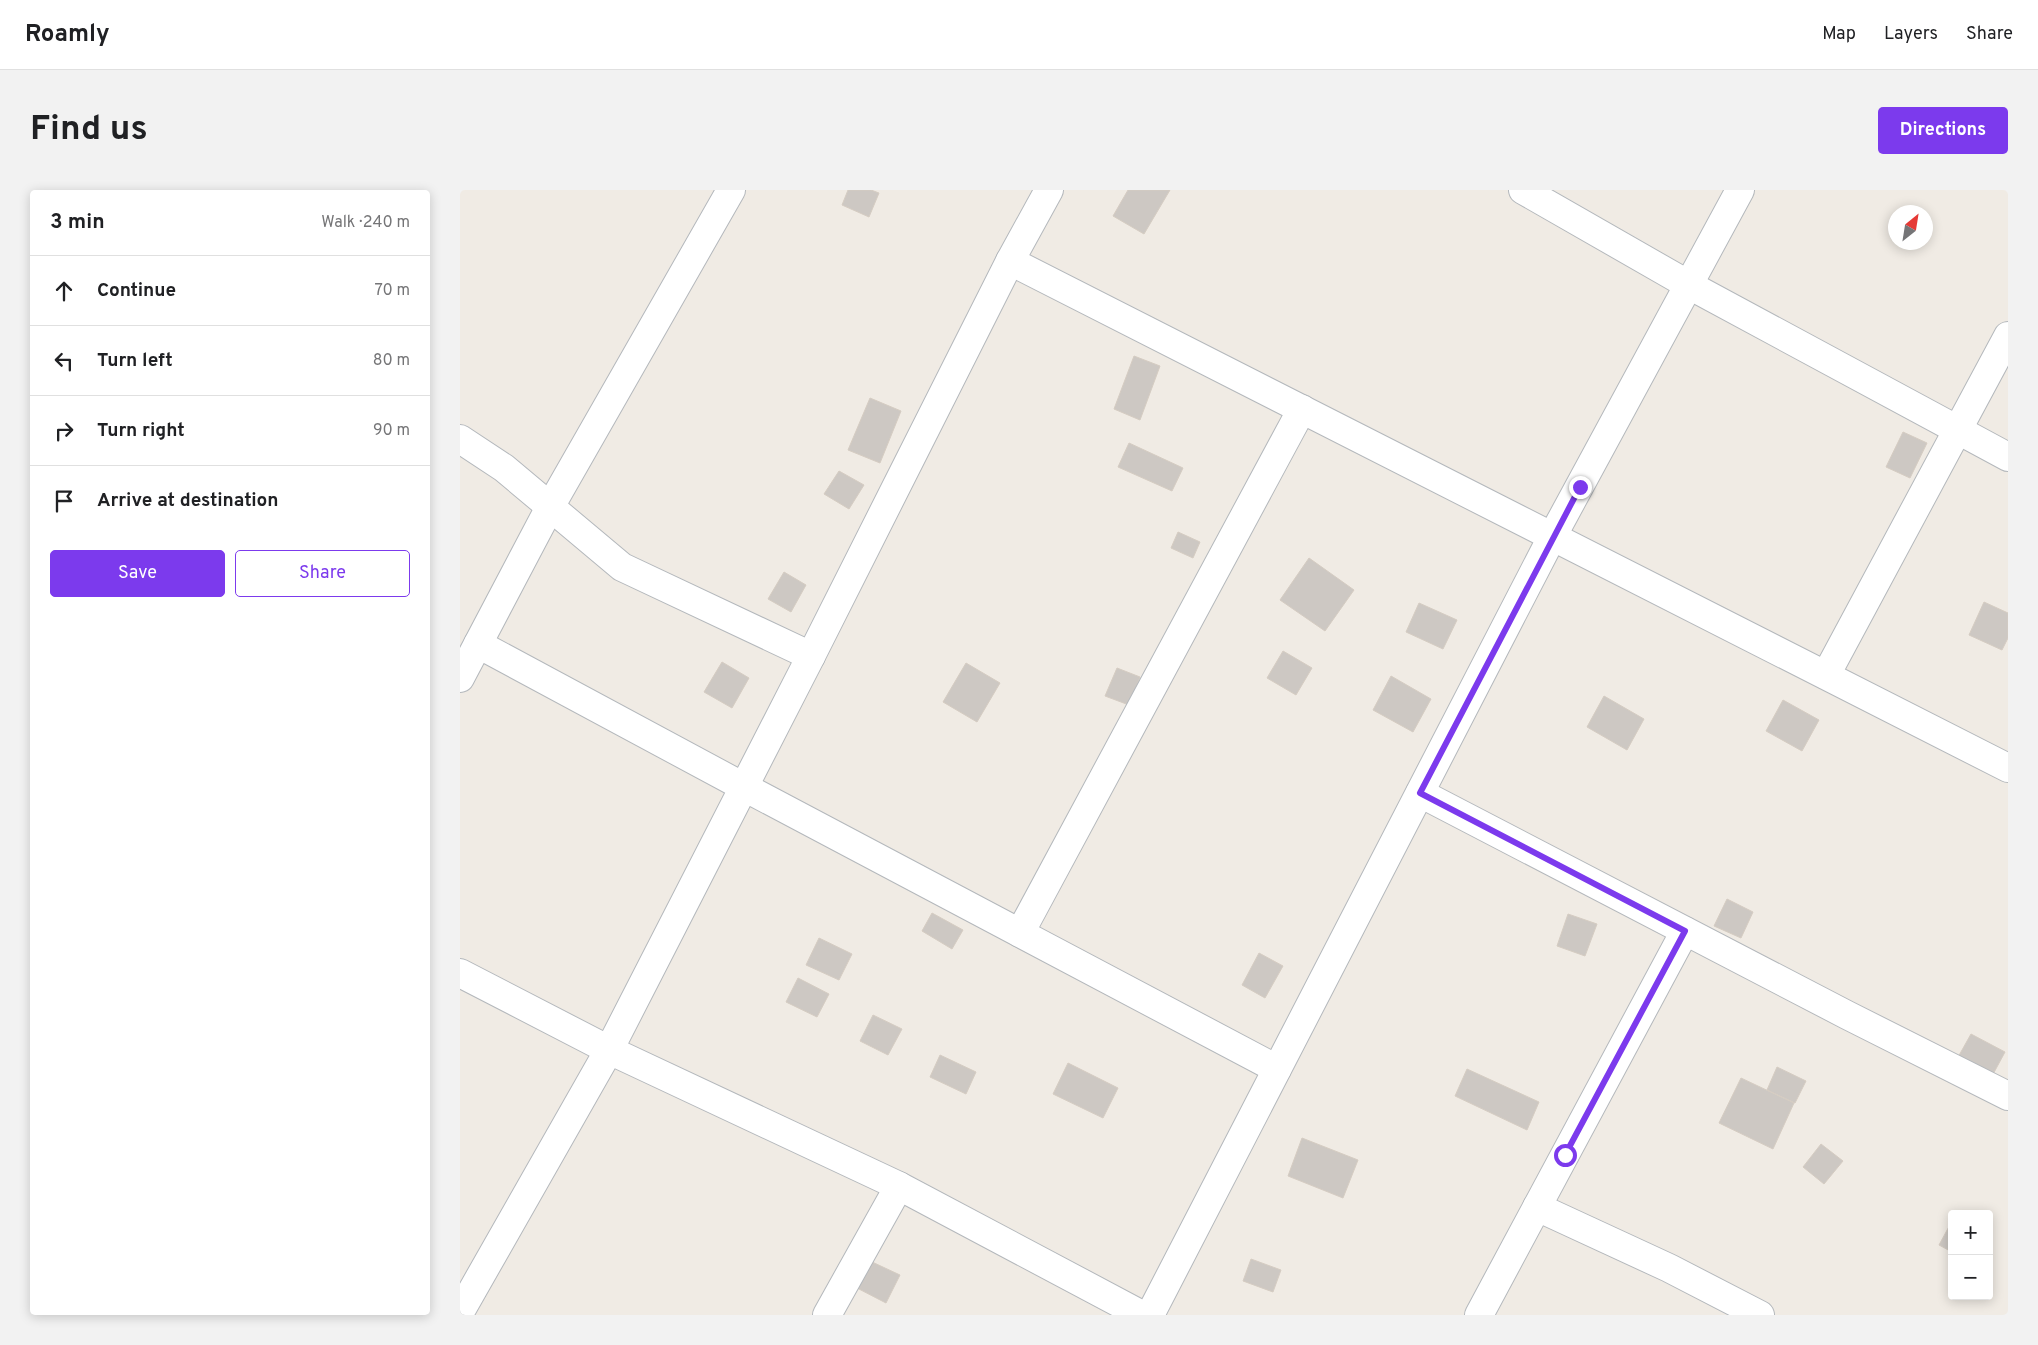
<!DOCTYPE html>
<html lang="en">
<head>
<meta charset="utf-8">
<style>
  body { margin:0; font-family:Overpass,sans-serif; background:#f2f2f2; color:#202124 }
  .controls { position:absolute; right:15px; bottom:15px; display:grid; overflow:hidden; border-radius:5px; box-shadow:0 2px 12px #0003 }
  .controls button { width:45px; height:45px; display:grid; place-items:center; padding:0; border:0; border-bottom:1px solid #e0e0e0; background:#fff; color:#202124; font:25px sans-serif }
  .compass { position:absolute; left:1428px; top:15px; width:45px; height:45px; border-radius:50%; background:#fff; box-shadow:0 2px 12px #0003; rotate:30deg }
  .stop { position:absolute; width:15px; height:15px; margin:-11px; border:4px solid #7c3aed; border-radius:50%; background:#fff }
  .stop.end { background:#7c3aed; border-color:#fff; box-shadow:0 1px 5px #0008 }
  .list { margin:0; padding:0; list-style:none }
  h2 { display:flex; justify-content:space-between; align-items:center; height:65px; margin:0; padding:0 20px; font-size:21px }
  h2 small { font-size:16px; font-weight:400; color:#757577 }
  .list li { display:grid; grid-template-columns:32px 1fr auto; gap:15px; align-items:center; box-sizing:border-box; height:70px; padding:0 20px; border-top:1px solid #e0e0e0 }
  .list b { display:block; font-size:19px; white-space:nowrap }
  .list em { font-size:16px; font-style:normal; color:#757577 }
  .actions { display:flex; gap:10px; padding:15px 20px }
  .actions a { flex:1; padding:11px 0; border:1px solid #7c3aed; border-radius:5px; text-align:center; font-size:18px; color:#7c3aed }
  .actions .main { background:#7c3aed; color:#fff }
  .icon { flex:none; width:28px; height:28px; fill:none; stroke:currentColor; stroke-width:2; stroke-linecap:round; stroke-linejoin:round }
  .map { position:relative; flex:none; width:1548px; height:1125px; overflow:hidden; border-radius:5px }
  header { display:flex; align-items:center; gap:30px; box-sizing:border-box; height:70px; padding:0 25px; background:#fff; border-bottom:1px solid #e0e0e0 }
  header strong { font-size:24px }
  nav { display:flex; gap:28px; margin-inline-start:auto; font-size:18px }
  .intro { display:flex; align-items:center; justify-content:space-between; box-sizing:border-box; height:120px; padding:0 30px }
  h1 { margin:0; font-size:35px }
  .button { padding:12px 22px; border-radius:5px; background:#7c3aed; color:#fff; font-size:18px; font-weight:700 }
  main { display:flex; gap:30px; padding:0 30px }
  aside { flex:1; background:#fff; border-radius:5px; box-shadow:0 2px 12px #0003 }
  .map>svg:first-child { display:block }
</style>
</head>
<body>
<header>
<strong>Roamly</strong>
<nav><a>Map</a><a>Layers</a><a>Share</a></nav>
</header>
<div class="intro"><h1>Find us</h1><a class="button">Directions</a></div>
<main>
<aside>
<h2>3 min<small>Walk · 240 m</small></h2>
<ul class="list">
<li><svg class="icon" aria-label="ahead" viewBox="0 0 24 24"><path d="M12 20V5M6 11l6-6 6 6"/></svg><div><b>Continue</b></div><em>70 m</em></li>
<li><svg class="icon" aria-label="left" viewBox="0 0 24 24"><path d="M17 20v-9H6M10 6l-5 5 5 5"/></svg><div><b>Turn left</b></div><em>80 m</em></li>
<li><svg class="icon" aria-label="right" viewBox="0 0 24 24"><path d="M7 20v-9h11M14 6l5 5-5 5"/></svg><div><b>Turn right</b></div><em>90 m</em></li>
<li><svg class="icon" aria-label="arrive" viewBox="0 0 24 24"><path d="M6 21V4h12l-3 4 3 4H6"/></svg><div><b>Arrive at destination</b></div></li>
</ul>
<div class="actions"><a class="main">Save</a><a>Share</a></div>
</aside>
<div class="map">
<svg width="1548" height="1125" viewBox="0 0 1548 1125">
  <rect width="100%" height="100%" fill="#f0ebe4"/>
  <!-- building -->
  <g fill="#cdc8c3" stroke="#d5ccc2">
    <polygon points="388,0 411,0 419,3 409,27 382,15"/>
    <polygon points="668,0 710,0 684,44 653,26"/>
    <polygon points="674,166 700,176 680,230 654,219"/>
    <polygon points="410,208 441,221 420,273 388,260"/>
    <polygon points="1443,242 1467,253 1450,288 1426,277"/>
    <polygon points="669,253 723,278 712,301 658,277"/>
    <polygon points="379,281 404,295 389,319 364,304"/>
    <polygon points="718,342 740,352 733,368 711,358"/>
    <polygon points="849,368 894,400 865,441 820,410"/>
    <polygon points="324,382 346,395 331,422 308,409"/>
    <polygon points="1524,412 1548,423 1548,448 1542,460 1509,445"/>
    <polygon points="959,413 997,430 983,459 946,442"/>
    <polygon points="823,461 852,478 836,505 807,488"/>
    <polygon points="262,472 289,488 272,518 244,502"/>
    <polygon points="506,473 540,493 517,532 483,512"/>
    <polygon points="657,478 680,487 669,515 645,506"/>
    <polygon points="931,486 971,509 953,542 913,520"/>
    <polygon points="1144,506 1184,529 1167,560 1127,537"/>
    <polygon points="1323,510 1359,530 1342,561 1306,541"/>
    <polygon points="1267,709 1293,722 1281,748 1254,736"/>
    <polygon points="472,723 503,740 492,759 462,741"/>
    <polygon points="1108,724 1137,734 1125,766 1097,756"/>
    <polygon points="359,748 392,764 379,790 346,775"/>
    <polygon points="799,763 823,776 805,808 782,795"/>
    <polygon points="338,788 369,804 357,827 326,812"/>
    <polygon points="413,825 442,839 428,865 400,851"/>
    <polygon points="1511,844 1545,862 1531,888 1497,869"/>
    <polygon points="480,865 516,882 506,904 470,887"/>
    <polygon points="608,873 658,898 643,928 593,904"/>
    <polygon points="1317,877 1346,891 1335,913 1307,900"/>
    <polygon points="1007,879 1079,912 1067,940 995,906"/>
    <polygon points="1281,888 1334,913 1313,959 1259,933"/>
    <polygon points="842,948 898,970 883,1008 828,986"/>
    <polygon points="1361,954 1383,971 1364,994 1343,977"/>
    <polygon points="1492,1031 1492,1062 1479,1055"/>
    <polygon points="791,1069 821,1080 813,1102 783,1091"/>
    <polygon points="410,1071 440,1085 426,1113 397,1098"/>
  </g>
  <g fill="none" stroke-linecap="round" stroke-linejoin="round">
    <defs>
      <g id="minor">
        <polyline points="1063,0 1229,95 1548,267"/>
        <polyline points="550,71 1548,578"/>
        <polyline points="0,249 44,278 162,377 351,466"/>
        <polyline points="18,454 284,597 817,879"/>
        <polyline points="1366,485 1548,146"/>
        <polyline points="0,488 90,317 271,0"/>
        <polyline points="960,603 1387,825 1548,906"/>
        <polyline points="560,743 842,219"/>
        <polyline points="0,783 149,860 439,996 682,1125"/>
        <polyline points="1077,1017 1209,1078 1300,1125"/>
        <polyline points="0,1122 149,860 351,466 550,71 589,0"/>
        <polyline points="367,1125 439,996"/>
        <polyline points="690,1125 1092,347 1280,0"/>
        <polyline points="1019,1125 1225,741"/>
      </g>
    </defs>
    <!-- minor casing -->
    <use href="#minor" stroke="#b4b8bc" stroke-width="30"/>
    <!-- minor -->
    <use href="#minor" stroke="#fff" stroke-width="28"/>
  </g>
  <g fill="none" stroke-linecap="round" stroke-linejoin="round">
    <!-- route -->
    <polyline stroke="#7c3aed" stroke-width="6" points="1105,965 1225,741 960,603 1120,297"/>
  </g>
</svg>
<div class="controls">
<button>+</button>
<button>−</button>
</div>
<svg class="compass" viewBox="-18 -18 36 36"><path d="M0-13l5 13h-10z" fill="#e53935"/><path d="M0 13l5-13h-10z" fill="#757577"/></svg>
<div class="stop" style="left:1105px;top:965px"></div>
<div class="stop end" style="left:1120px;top:297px"></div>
</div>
</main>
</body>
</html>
